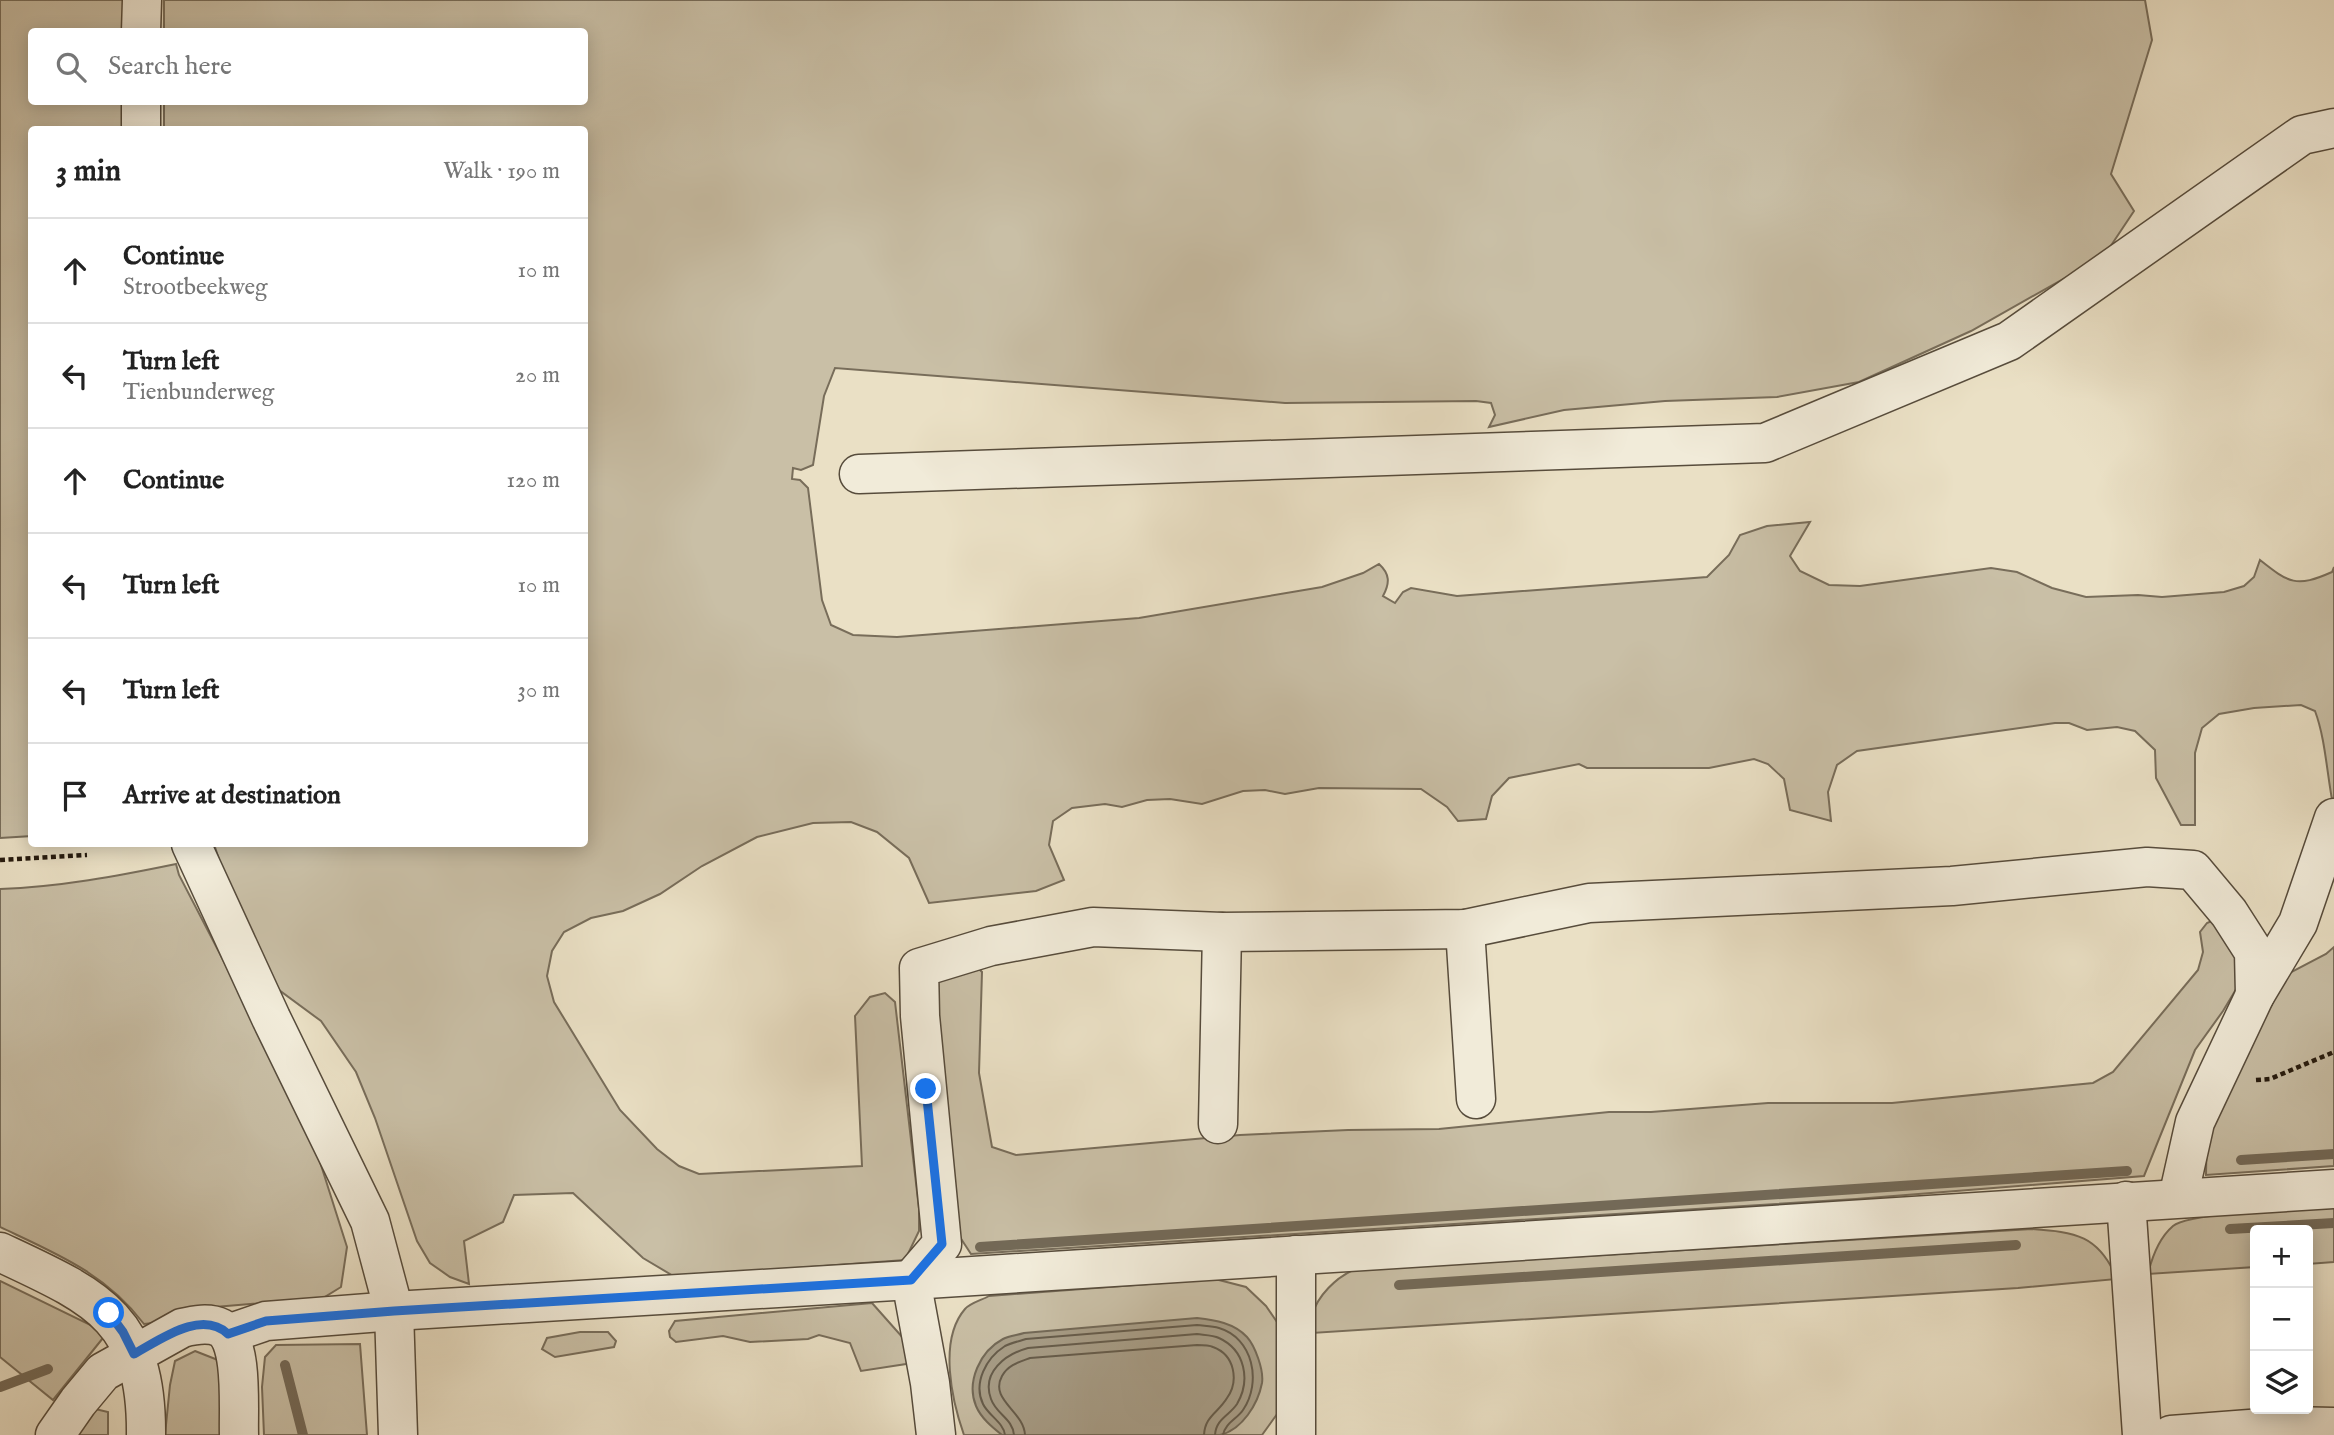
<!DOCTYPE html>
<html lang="en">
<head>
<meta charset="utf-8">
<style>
  body { margin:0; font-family:"IM FELL English",serif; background:#f6f6f6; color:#222 }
  .controls { position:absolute; right:21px; bottom:21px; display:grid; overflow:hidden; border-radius:7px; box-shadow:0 4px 18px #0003 }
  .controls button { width:63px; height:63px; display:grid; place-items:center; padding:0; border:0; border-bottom:2px solid #e0e0e0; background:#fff; color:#222; font:35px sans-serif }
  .stop { position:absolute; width:21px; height:21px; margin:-16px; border:5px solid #1a73e8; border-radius:50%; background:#fff }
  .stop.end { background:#1a73e8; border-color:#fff; box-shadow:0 2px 7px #0008 }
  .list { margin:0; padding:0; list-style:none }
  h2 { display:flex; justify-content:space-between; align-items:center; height:91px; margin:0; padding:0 28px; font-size:30px }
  h2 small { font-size:23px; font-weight:400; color:#767676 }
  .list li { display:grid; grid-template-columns:46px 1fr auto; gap:21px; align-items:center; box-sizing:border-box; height:105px; padding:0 28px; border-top:2px solid #e0e0e0 }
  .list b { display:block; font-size:26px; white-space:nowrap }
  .list p { margin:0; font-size:23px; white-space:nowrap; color:#767676 }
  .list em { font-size:23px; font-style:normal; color:#767676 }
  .icon { flex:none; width:38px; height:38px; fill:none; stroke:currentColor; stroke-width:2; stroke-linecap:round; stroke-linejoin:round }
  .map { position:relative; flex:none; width:2334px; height:1435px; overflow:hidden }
  .search { position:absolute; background:#fff; box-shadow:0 4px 18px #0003; left:28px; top:28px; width:560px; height:77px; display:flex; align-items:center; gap:18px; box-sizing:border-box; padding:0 24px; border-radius:7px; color:#767676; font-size:26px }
  .panel { position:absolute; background:#fff; box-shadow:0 4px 18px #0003; left:28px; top:126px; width:560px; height:721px; border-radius:7px }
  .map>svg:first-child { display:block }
</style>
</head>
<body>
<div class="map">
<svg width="2334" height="1435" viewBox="0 0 2334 1435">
  <rect width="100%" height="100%" fill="#eae0c5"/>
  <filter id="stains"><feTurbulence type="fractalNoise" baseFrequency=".00286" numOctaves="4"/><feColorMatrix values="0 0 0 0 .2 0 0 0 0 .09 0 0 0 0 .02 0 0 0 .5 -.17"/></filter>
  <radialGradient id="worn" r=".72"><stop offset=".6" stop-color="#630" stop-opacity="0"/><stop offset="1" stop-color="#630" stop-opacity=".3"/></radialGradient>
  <!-- green -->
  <g fill="#c9bfa6" stroke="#786d5a" stroke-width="2">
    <polygon points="0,0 123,0 123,31 32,32 32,102 122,102 122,129 32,130 32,836 0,838"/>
    <path d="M 164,0 L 2145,0 L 2152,40 L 2111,174 L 2134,211 L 2104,256 L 1971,331 L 1859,382 L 1777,397 L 1665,401 L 1564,410 L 1489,427 L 1495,415 L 1491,403 L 1476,401 L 1285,403 L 835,368 L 824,396 L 813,465 L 801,470 L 793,468 L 792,479 L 800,480 L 808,488 L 822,600 L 831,625 L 853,635 L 897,637 L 1139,618 L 1322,587 L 1363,573 L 1379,564 C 1390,574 1390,583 1383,596 L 1395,603 L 1403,592 L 1411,588 L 1457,596 L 1707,577 L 1729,555 L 1740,535 L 1767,526 L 1810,522 L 1790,556 L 1800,571 L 1829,585 L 1860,586 L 1991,568 L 2017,572 L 2052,588 L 2086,597 L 2138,595 L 2162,597 L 2224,592 L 2244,586 L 2254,577 L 2260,560 C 2289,583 2296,588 2332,572 L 2334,567 L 2334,810 C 2327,778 2326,740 2315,711 L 2301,705 L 2254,708 L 2219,714 L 2202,728 L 2195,753 L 2195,825 L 2181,825 L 2156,778 L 2155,750 L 2135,731 L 2117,727 L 2087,730 L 2069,723 L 2055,723 L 1857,751 L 1837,765 L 1828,792 L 1831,821 L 1790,810 L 1784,779 L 1768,764 L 1754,759 L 1709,768 L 1587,768 L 1579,764 L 1509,778 L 1492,796 L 1486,819 L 1458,821 L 1447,807 L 1421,789 L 1319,788 L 1285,794 L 1265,790 L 1243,791 L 1202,804 L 1170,799 L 1147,800 L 1122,807 L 1105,804 L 1072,808 L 1053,821 L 1049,845 L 1064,880 L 1036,891 L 929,903 L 909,858 L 877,832 L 851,822 L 813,823 L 757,837 L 702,866 L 660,894 L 623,911 L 591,918 L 564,932 L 552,951 L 547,976 L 554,1002 L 620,1110 L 657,1149 L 679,1166 L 699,1174 L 862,1166 L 855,1016 L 870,997 L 885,993 L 895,1002 L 919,1209 L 919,1231 L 905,1260 L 675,1277 L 643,1258 L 573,1193 L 514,1195 L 503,1222 L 464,1241 L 469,1284 L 450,1277 L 430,1263 L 417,1241 L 375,1118 L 356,1072 L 321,1021 L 275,987 L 224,875 L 214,844 L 584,844 L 584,130 L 164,130 L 164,102 L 584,102 L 584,32 L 164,31 Z"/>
    <path d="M 176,864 L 179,875 L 289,1087 L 314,1143 L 347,1247 L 341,1287 L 323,1298 L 203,1308 L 162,1322 L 144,1324 C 105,1273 57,1254 0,1227 L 0,889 C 59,887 118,876 176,864 Z"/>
    <polygon points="2216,919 2229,929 2241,981 2223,1011 2195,1050 2144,1176 1856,1199 971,1254 954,1228 935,1032 938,980 972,962 982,972 979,1073 992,1147 1016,1155 1240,1135 1348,1130 1439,1129 1609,1112 1651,1112 1768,1103 1892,1103 2093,1083 2113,1072 2198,970 2203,952 2200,932 2207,923"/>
    <polygon points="2334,947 2334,1166 2206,1175 2207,1122 2282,977 2326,954"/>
    <path d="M 2334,1207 L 2334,1262 L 2308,1264 L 2308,1230 L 2255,1230 L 2255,1267 L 2148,1274 C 2152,1257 2159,1238 2173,1226 C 2190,1212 2305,1209 2334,1207 Z"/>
    <path d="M 2032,1229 C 2075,1232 2099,1235 2117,1279 L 2018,1288 L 1312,1333 C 1312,1327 1311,1320 1312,1315 C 1318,1295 1336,1278 1353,1270 Z"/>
    <path d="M 1215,1279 L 1246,1287 L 1266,1306 L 1279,1325 L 1280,1410 L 1262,1435 L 964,1435 C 952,1401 938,1340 965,1309 C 970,1303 982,1300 989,1296 Z"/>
    <polygon points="0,1281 107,1333 53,1400 0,1357"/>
    <polygon points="872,1303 904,1339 910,1359 906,1364 861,1371 850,1343 819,1335 808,1339 750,1342 723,1336 676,1342 670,1337 669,1331 675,1321"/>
    <polygon points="580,1332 608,1332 616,1341 614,1347 555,1357 542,1349 547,1338"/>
    <polygon points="360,1344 367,1435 264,1435 262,1387 265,1357 276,1345"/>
    <polygon points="195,1351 223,1362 224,1435 165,1435 170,1385 175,1361"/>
    <polygon points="91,1408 108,1412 108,1435 70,1435"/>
  </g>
  <!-- water -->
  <path fill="#a79d87" stroke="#736957" stroke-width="2" d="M 1197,1318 C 1215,1320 1234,1323 1247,1337 C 1255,1346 1264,1370 1262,1383 C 1258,1404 1242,1430 1220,1435 L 1002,1435 C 992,1427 981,1418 976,1406 C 966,1382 980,1351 1003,1339 C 1009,1336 1018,1335 1024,1333 Z"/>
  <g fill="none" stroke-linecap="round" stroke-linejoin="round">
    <!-- shore -->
    <g stroke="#665c4b" stroke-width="2">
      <path d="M 1005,1435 C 1004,1423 988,1415 983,1404 C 973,1383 986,1358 1005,1346 C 1011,1343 1020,1341 1026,1339 L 1197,1325 C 1204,1326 1212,1326 1219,1328 C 1253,1338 1262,1382 1243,1410 C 1237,1419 1225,1423 1223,1435"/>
      <path d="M 1014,1435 C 1013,1419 996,1414 991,1399 C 981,1372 1006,1354 1028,1348 L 1197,1334 C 1204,1335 1213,1335 1219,1338 C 1245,1350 1251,1380 1237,1404 C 1229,1416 1216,1419 1215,1435"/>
      <path d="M 1025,1435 C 1024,1411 989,1400 1002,1376 C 1008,1365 1019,1362 1030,1358 L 1197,1345 C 1202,1345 1209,1345 1213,1347 C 1235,1355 1239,1381 1227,1398 C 1218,1413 1205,1416 1204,1435"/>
    </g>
    <!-- stream -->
    <g stroke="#736957" stroke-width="10">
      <polyline points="2241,1160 2334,1154"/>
      <polyline points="2230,1229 2334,1223"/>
      <polyline points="980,1247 2127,1171"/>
      <polyline points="1399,1285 2016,1245"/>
      <polyline points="285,1365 303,1435"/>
      <polyline points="0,1387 48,1369"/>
    </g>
    <defs>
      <g id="minor">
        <polyline points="141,32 142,0"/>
        <polyline points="141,130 141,102"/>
        <polyline points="859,474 1765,443 2009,341 2302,135 2334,128"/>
        <polyline points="191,844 271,1018 370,1221 394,1311 398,1435"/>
        <polyline points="1465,929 1476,1099"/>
        <polyline points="1218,1124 1222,932"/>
        <polyline points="2178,1198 2195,1122 2255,995 2298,923 2334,818"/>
        <polyline points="2126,1201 2142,1435"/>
        <path d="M 0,1252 C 96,1297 147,1317 146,1435"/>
        <polyline points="1296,1255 1296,1435"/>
        <polyline points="228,1334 266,1321 394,1311 911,1280 2334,1189"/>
        <path d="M 55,1435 L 78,1402 L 103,1372 L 182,1328 C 194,1325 209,1322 221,1328 C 244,1340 238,1412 239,1435"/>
        <polyline points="936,1435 930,1383 911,1280 942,1244 920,1016 919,968 991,946 1093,927 1222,932 1465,929 1589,903 1952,886 2147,867 2193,870 2229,913 2254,952 2255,995"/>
        <polyline points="2171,1435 2289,1426 2334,1427"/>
      </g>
    </defs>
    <!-- minor casing -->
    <use href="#minor" stroke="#574c3c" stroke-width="41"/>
    <!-- path -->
    <g stroke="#261b0f" stroke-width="4.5" stroke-dasharray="5 3.5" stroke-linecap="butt">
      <polyline points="0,860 87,855"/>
      <polyline points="2256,1080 2270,1079 2334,1052"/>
    </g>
    <!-- minor -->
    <use href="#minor" stroke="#f1ebd9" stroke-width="38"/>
  </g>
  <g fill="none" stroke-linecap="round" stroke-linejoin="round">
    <!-- route -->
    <path stroke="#1a73e8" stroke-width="9" d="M 109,1313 L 123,1332 L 134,1354 C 160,1340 201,1309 228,1334 L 266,1321 L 394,1311 L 911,1280 L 942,1244 L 926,1089"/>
  </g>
  <rect width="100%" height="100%" filter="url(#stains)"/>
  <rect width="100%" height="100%" fill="url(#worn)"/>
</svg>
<div class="controls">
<button>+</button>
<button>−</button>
<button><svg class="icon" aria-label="layers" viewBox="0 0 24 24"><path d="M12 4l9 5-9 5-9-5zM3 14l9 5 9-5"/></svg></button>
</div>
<div class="stop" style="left:109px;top:1313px"></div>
<div class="stop end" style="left:926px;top:1089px"></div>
<div class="search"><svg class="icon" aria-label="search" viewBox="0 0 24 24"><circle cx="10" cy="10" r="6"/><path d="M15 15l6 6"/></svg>Search here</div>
<section class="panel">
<h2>3 min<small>Walk · 190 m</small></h2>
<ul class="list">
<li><svg class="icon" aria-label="ahead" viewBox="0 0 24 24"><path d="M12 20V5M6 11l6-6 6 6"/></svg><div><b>Continue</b><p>Strootbeekweg</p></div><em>10 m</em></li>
<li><svg class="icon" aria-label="left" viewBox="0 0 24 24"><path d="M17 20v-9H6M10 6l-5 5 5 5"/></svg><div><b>Turn left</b><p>Tienbunderweg</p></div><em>20 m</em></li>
<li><svg class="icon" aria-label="ahead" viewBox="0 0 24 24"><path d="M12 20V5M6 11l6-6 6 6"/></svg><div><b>Continue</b></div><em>120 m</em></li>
<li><svg class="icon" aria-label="left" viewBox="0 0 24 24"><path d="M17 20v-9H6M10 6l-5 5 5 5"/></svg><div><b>Turn left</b></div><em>10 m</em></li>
<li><svg class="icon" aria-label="left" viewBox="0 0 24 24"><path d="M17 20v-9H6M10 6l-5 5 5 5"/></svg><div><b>Turn left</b></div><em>30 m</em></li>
<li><svg class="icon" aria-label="arrive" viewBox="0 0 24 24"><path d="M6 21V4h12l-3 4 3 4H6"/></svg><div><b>Arrive at destination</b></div></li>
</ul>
</section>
</div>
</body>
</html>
